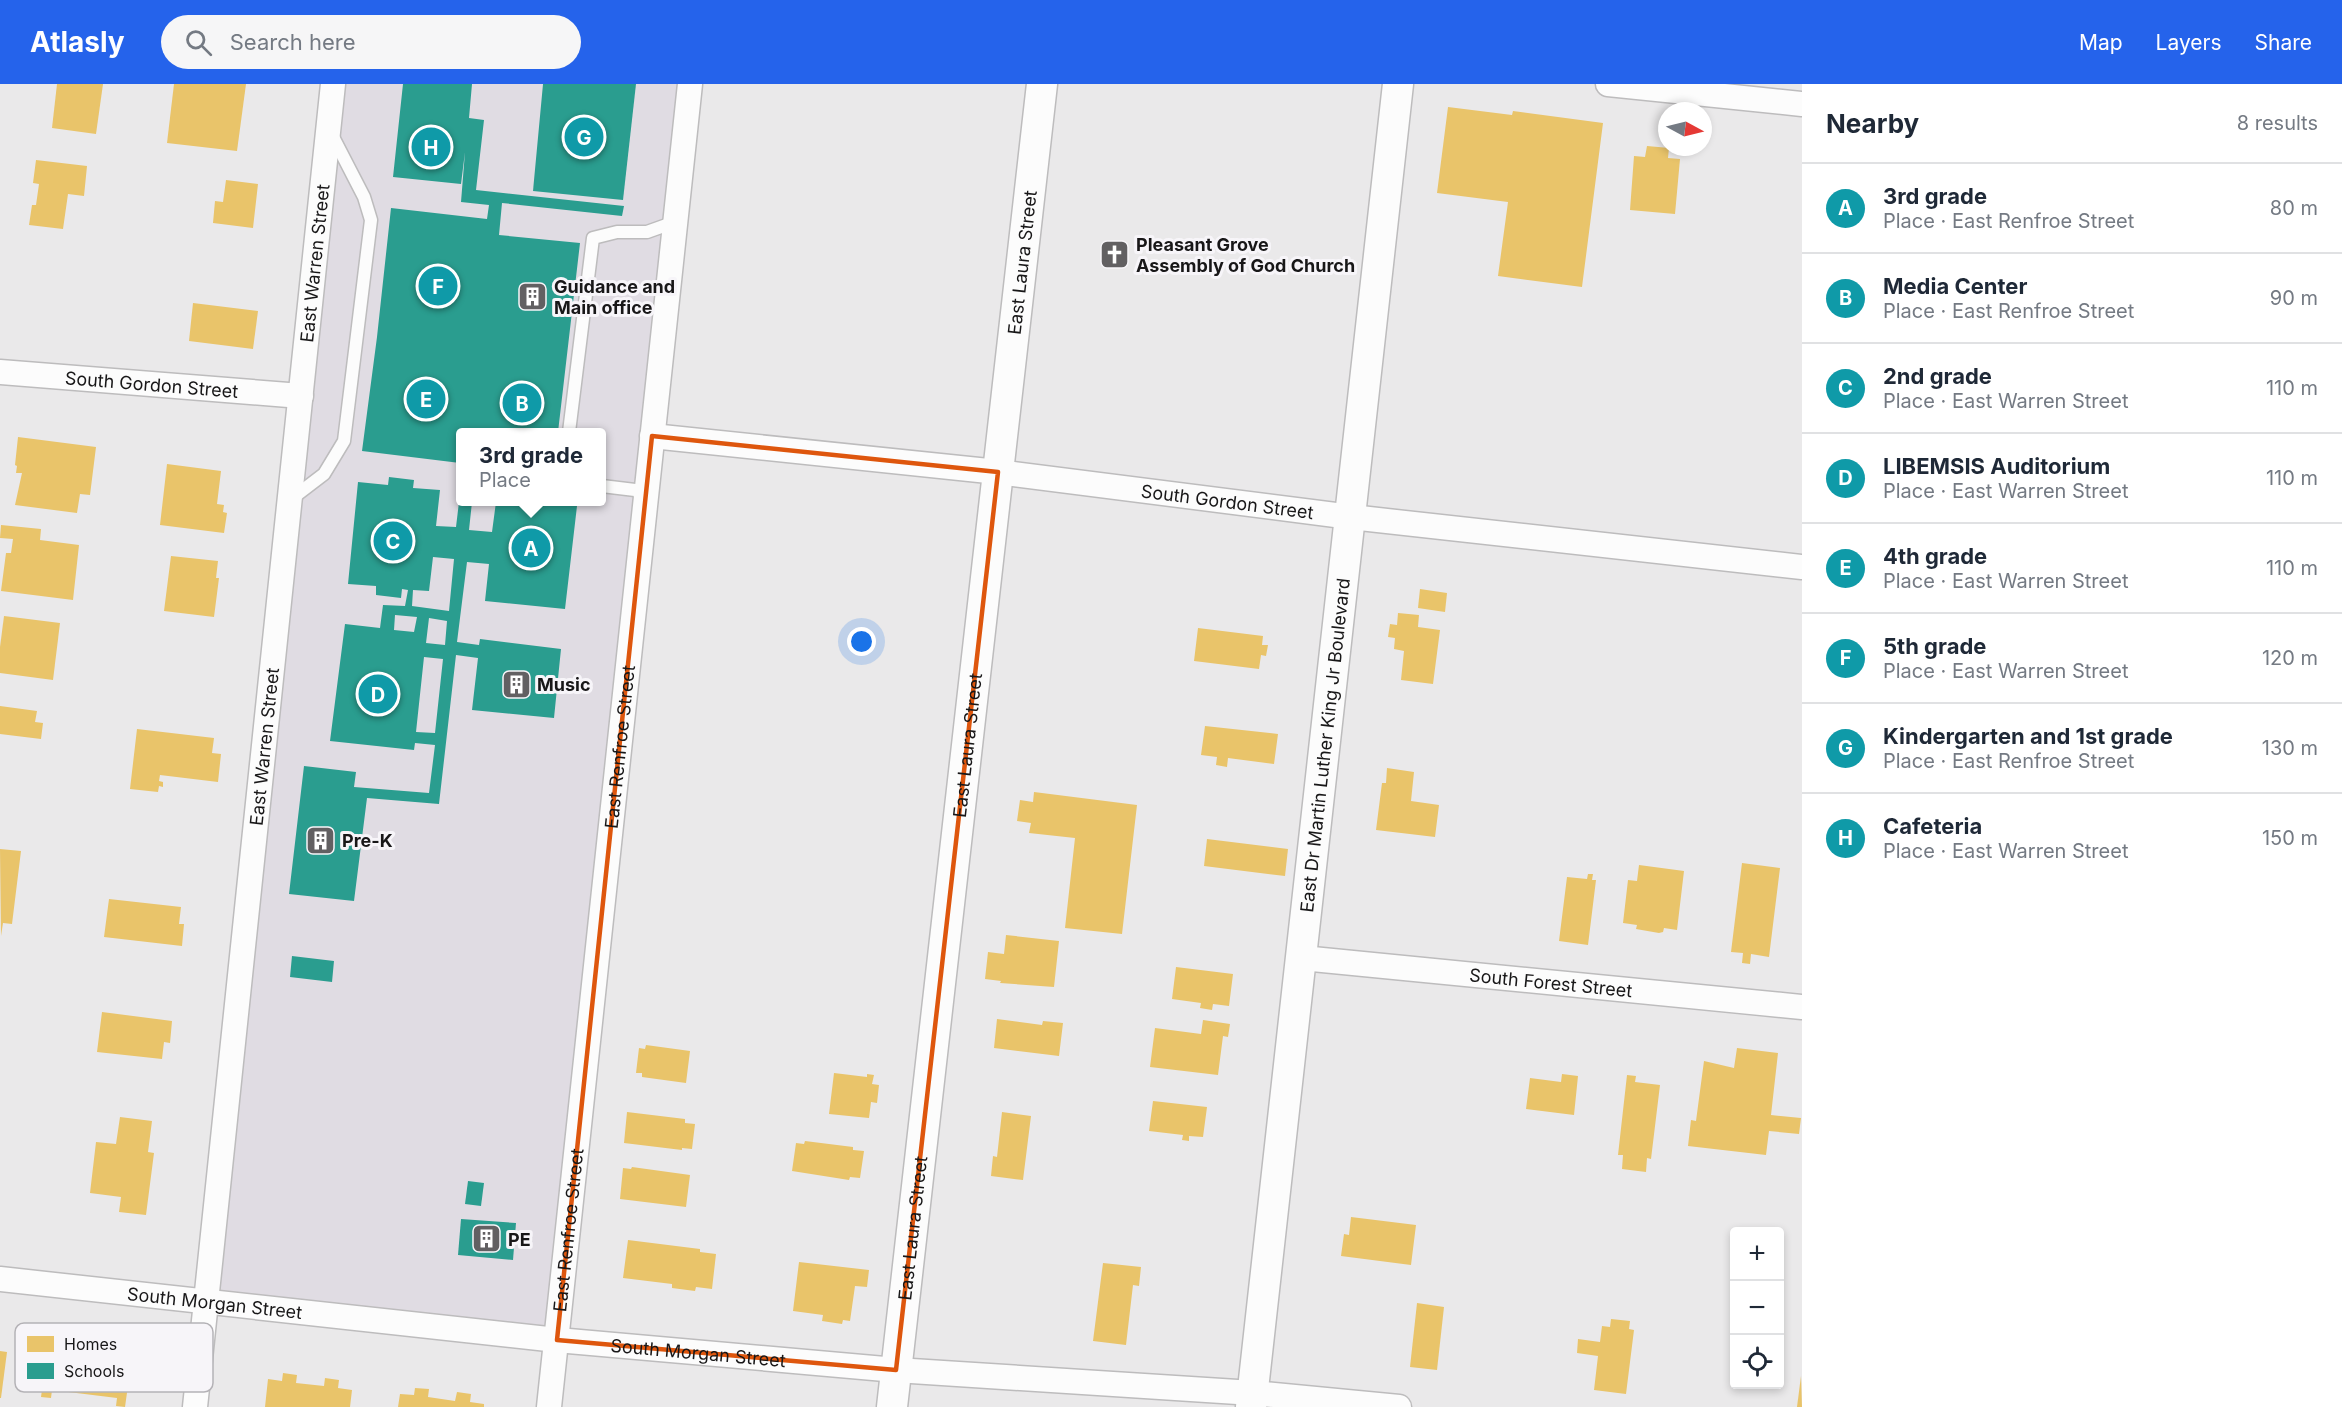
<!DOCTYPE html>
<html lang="en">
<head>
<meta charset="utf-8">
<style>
  body { margin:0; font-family:Inter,sans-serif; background:#f6f6f7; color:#1f2937 }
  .controls { position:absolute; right:18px; bottom:18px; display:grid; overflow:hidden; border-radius:6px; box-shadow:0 3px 9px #0003 }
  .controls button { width:54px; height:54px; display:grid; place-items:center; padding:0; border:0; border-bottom:2px solid #e0e1e3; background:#fff; color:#1f2937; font:30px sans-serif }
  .compass { position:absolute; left:1658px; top:18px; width:54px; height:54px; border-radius:50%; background:#fff; box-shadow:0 3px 9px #0003; rotate:97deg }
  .you { position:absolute; left:862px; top:558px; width:21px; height:21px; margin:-15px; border:4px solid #fff; border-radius:50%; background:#1a73e8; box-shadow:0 0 0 9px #1a73e833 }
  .badge { display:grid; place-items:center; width:39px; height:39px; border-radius:50%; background:#2563eb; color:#fff; font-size:20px; font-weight:700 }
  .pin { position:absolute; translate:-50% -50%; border:3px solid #fff; box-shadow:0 2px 6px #0006 }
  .popup { position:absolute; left:456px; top:344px; width:150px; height:78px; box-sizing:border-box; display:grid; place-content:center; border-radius:6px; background:#fff; filter:drop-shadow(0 2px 4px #0005); font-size:20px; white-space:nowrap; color:#747a83 }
  .popup b { font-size:22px; color:#1f2937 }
  .popup::after { content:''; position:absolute; left:50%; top:100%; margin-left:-12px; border:12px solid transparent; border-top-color:#fff }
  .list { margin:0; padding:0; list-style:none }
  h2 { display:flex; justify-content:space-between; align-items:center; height:78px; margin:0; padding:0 24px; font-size:26px }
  h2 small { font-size:20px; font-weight:400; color:#747a83 }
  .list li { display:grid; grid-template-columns:39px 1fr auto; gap:18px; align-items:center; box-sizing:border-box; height:90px; padding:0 24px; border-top:2px solid #e0e1e3 }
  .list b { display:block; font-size:22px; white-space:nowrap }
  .list p { margin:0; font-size:20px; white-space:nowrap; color:#747a83 }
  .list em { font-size:20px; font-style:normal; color:#747a83 }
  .icon { flex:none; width:33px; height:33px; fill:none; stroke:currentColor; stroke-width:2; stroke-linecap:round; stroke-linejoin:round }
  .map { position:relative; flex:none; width:1802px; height:1323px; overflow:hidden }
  header { display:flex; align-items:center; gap:36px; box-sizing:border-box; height:84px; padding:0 30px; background:#2563eb; color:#fff }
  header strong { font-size:28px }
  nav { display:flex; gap:33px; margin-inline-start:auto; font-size:21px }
  .search { width:420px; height:54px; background:#f6f6f7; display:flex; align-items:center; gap:15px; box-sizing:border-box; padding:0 21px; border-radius:33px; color:#747a83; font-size:22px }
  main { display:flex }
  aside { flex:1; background:#fff }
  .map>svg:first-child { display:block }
</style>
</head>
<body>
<header>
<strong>Atlasly</strong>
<div class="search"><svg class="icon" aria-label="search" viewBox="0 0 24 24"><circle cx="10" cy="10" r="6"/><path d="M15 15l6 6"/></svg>Search here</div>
<nav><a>Map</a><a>Layers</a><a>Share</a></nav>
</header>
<main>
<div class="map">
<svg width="1802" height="1323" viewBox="0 0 1802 1323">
  <rect width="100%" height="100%" fill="#eae9ea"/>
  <!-- built -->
  <path fill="#e0dce3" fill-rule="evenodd" d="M 333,0 L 690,0 L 557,1256 L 208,1218 ZM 460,348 L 602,348 L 602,418 L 460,418 Z"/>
  <!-- homes -->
  <g fill="#e9c46a">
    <polygon points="57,0 103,0 96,50 52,44"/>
    <polygon points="174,0 246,0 237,67 167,59"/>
    <polygon points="1448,23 1512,31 1513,27 1603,39 1582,203 1498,192 1508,118 1437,109"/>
    <polygon points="1647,62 1669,64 1668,74 1680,75 1675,130 1630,126 1634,72 1645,73"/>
    <polygon points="36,76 87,82 84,112 68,110 63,145 29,141 32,121 36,121 39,100 33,99"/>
    <polygon points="226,96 258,100 253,144 213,139 215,117 223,118"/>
    <polygon points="193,219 258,227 253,265 189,257"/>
    <polygon points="18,353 96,363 90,411 80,410 77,429 15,421 22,389 16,389 17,382 15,381"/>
    <polygon points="167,380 221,387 217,420 224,421 223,428 227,429 224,449 160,441"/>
    <polygon points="1,441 41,445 40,456 79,461 73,516 1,507 6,469 11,469 13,455 0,454"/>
    <polygon points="171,472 218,477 216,494 219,494 214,533 164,527"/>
    <polygon points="1420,505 1447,509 1445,528 1418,524"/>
    <polygon points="1398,529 1419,531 1418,543 1440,546 1433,600 1401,596 1404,567 1394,565 1395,554 1388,553 1390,540 1397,541"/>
    <polygon points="4,532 60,539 53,596 0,589 0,563"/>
    <polygon points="1198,544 1263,552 1262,561 1268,561 1266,572 1261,571 1259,585 1194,577"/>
    <polygon points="0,622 37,627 35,638 43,639 41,655 0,650"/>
    <polygon points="1205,642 1278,650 1274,680 1228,674 1227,683 1216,681 1217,673 1201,671"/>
    <polygon points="137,645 214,654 212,669 221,670 218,698 160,691 159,697 163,698 163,703 159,702 158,708 130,705"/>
    <polygon points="1387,684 1414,688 1411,717 1439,721 1435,753 1376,746 1382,699 1386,699"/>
    <polygon points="1034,708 1137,721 1122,850 1065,844 1075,754 1029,749 1031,739 1017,737 1020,716 1033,718"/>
    <polygon points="1207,755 1288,765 1285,792 1204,782"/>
    <polygon points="0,765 21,767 12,840 3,839 1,852"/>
    <polygon points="1742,779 1780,784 1769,873 1751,870 1750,880 1742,879 1743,869 1731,868"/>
    <polygon points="1639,781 1684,787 1677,846 1664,844 1663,848 1659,849 1636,845 1637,841 1623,839 1628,796 1637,797"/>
    <polygon points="1588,790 1593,790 1592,796 1596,796 1588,861 1559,857 1567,793 1587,795"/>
    <polygon points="109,815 181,823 179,840 184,840 182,862 104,853"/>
    <polygon points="1006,851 1059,857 1054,903 1000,899 1001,897 985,895 988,868 1004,870"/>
    <polygon points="1176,883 1233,890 1229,922 1213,920 1212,926 1200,924 1201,919 1172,915"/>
    <polygon points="102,928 172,937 170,959 164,958 162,975 97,968"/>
    <polygon points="997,935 1042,941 1043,937 1063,939 1059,972 994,964"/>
    <polygon points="1203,936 1230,940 1228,953 1223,952 1218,991 1150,983 1155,944 1201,950"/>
    <polygon points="646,961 690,967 686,999 642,993 642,989 636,989 639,964 645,965"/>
    <polygon points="1737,964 1778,969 1771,1031 1801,1034 1799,1050 1769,1047 1766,1071 1688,1062 1691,1036 1696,1037 1704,977 1734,984"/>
    <polygon points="834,989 867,993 867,990 874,991 872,1000 879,1001 877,1019 871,1018 869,1034 829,1030"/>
    <polygon points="1562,990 1578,992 1574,1031 1526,1025 1530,994 1561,998"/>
    <polygon points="1627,991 1636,992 1635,998 1660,1001 1651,1075 1647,1074 1646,1088 1622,1085 1623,1071 1618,1071"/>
    <polygon points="1153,1017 1207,1023 1203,1053 1189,1052 1189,1057 1182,1056 1183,1051 1149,1047"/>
    <polygon points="627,1028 685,1035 685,1039 695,1040 692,1065 682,1064 682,1066 624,1059"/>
    <polygon points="1002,1028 1031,1032 1023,1096 991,1092 993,1072 997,1073"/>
    <polygon points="120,1033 152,1037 148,1068 154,1069 146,1131 119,1128 121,1113 90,1109 96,1058 116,1060"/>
    <polygon points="805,1057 853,1063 853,1066 864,1067 860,1094 850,1093 849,1096 792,1087 796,1059 804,1060"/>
    <polygon points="632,1083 690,1091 686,1123 620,1115 623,1084 631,1085"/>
    <polygon points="1351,1133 1416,1141 1411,1181 1341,1172 1344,1150 1349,1151"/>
    <polygon points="628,1156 700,1165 700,1168 716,1170 712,1205 696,1203 695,1207 672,1204 672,1200 623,1194"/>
    <polygon points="799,1178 869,1186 867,1203 855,1202 850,1237 843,1236 842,1240 822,1237 823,1231 793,1227"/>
    <polygon points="1103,1179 1141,1183 1139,1202 1133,1201 1126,1261 1093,1257"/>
    <polygon points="1417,1219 1444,1223 1437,1286 1410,1283"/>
    <polygon points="1611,1235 1630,1237 1629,1245 1634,1246 1626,1310 1594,1306 1598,1272 1577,1269 1578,1255 1600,1258 1602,1242 1610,1243"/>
    <polygon points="62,1263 76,1265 75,1273 102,1277 103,1268 118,1270 117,1279 131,1280 125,1323 116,1322 117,1314 52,1306 51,1314 41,1313 47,1270 60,1272"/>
    <polygon points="0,1267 7,1268 1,1314 0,1314"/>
    <polygon points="283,1289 297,1291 296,1299 324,1302 325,1294 339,1296 338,1304 352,1306 350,1323 265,1323 268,1295 282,1297"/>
    <polygon points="1801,1292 1802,1323 1797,1323"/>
    <polygon points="415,1304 429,1305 428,1313 455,1317 457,1308 471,1310 470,1318 484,1320 484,1323 398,1323 400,1310 414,1311"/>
  </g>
  <!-- schools -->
  <g fill="#2a9d8f" fill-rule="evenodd">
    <polygon points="403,0 472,0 469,34 484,36 476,106 624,122 622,132 502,119 499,151 580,159 558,348 460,348 460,379 362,367 377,253 391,124 487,135 489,121 461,118 465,68 461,100 393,93"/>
    <polygon points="543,0 636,0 623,116 533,107"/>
    <path d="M 389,393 L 414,396 L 413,404 L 440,406 L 436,442 L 456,443 L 459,418 L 472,418 L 469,446 L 492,448 L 496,418 L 543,418 L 577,422 L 565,525 L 485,517 L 489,480 L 467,478 L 457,558 L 479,561 L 480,555 L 561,565 L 554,634 L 472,626 L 478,574 L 456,571 L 439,720 L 367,714 L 354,817 L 289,810 L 304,682 L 356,688 L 354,703 L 429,709 L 435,661 L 415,659 L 414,666 L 330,657 L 345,540 L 380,544 L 383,521 L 405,522 L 408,506 L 402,505 L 401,514 L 376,511 L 376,502 L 348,500 L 358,398 L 388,401 ZM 433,473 L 454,475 L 449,527 L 412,522 L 413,506 L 429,507 ZM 395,531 L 417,533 L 414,548 L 394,546 ZM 429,534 L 447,537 L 445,561 L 426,559 ZM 424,573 L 443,575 L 435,649 L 416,648 Z"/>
    <polygon points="292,872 334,877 332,898 290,893"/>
    <polygon points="468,1097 484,1099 481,1122 465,1120"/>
    <polygon points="461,1135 516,1139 513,1176 458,1171"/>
  </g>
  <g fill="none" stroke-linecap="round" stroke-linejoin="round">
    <defs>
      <g id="service">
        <polyline points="569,348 593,154 617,148 647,148 675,138"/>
        <polyline points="602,402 635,406 646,414"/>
        <polyline points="290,416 324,390 344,357 371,136 364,113 331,49"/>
      </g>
      <g id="minor">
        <polyline points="1608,0 1802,20"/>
        <path id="s1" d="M 0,288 L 301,312"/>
        <path id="s2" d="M 652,352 L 998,388 L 1351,433 L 1802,483"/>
        <path id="s3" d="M 1302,874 L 1802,923"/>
        <path id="s4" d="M 0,1195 L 557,1256 L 896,1286 L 1253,1309 L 1399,1323"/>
        <path id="s5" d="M 195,1323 L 333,0"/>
        <path id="s6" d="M 549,1323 L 690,0"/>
      </g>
      <g id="tertiary">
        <path id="s7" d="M 892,1323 L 1042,0"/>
        <path id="s8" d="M 1251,1323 L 1398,0"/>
      </g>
    </defs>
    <!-- service casing -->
    <use href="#service" stroke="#bdbcbd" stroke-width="15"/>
    <!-- minor casing -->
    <use href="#minor" stroke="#bdbcbd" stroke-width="27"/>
    <!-- tertiary casing -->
    <use href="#tertiary" stroke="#bdbcbd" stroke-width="33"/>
    <!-- service -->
    <use href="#service" stroke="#fcfcfc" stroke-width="12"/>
    <!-- minor -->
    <use href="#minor" stroke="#fcfcfc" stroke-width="24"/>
    <!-- tertiary -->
    <use href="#tertiary" stroke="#fcfcfc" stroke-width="30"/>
  </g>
  <!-- marked area -->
  <path fill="none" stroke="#de560d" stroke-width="4.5" stroke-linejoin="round" d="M 652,352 L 998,388 L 896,1286 L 557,1256 Z"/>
  <!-- icons -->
  <defs>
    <symbol id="church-square" viewBox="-11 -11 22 22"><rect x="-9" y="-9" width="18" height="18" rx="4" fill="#626062" stroke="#f7f5f9"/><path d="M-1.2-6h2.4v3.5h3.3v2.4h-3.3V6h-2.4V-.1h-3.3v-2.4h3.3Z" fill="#fff"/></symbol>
    <symbol id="building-square" viewBox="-11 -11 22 22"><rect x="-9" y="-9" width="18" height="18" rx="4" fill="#626062" stroke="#f7f5f9"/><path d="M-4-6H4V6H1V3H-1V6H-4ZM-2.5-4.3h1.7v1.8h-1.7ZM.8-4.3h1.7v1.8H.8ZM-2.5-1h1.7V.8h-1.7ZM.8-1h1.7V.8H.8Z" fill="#fff"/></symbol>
  </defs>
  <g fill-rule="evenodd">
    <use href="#church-square" x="1098" y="154" width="33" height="33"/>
    <use href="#building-square" x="516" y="196" width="33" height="33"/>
    <use href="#building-square" x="500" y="584" width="33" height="33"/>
    <use href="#building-square" x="304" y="740" width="33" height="33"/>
    <use href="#building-square" x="470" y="1138" width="33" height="33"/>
  </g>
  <g text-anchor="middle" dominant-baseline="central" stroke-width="6" stroke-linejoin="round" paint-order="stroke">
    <!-- poi labels -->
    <g font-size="18" font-weight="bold" fill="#181718" stroke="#f7f5f9" text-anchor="start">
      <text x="1136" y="160">Pleasant Grove<tspan x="1136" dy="21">Assembly of God Church</tspan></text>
      <text x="554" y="202">Guidance and<tspan x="554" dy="21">Main office</tspan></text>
      <text x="537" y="600">Music</text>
      <text x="342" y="756">Pre-K</text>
      <text x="508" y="1155">PE</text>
    </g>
    <!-- street labels -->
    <g font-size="18" fill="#181718" stroke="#f7f5f9">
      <text stroke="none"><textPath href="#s5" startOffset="1150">East Warren Street</textPath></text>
      <text stroke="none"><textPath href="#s7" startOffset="1152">East Laura Street</textPath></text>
      <text stroke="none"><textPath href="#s1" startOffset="152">South Gordon Street</textPath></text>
      <text stroke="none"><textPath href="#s2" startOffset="579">South Gordon Street</textPath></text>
      <text stroke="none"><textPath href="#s6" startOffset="664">East Renfroe Street</textPath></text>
      <text stroke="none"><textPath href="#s5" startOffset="664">East Warren Street</textPath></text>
      <text stroke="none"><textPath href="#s7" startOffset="666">East Laura Street</textPath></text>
      <text stroke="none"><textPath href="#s8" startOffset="666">East Dr Martin Luther King Jr Boulevard</textPath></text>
      <text stroke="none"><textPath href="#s3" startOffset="250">South Forest Street</textPath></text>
      <text stroke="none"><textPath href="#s7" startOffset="180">East Laura Street</textPath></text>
      <text stroke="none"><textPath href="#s6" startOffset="178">East Renfroe Street</textPath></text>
      <text stroke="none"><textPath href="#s4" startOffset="216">South Morgan Street</textPath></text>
      <text stroke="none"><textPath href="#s4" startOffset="702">South Morgan Street</textPath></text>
    </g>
  </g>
  <!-- legend -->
  <rect x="15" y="1239" width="198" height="69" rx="9" fill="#f7f5f9" stroke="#b4b2b6" stroke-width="1.5"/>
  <rect x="27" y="1252" width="27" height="16" fill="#e9c46a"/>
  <rect x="27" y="1279" width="27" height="16" fill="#2a9d8f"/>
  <g font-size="16" fill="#181718">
    <text x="64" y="1266">Homes</text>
    <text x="64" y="1293">Schools</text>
  </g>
</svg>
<div class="controls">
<button>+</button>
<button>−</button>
<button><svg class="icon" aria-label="locate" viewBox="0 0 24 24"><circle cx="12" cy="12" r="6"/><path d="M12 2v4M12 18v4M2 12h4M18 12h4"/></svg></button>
</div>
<svg class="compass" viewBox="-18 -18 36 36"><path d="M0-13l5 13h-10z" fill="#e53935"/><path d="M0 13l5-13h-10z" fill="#747a83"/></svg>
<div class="you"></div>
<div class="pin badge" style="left:531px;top:464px;background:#0f9aa8">A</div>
<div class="popup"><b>3rd grade</b>Place</div>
<div class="pin badge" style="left:522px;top:319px;background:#0f9aa8">B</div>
<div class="pin badge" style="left:393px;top:457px;background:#0f9aa8">C</div>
<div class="pin badge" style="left:378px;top:610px;background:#0f9aa8">D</div>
<div class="pin badge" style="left:426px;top:315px;background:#0f9aa8">E</div>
<div class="pin badge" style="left:438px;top:202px;background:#0f9aa8">F</div>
<div class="pin badge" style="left:584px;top:53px;background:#0f9aa8">G</div>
<div class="pin badge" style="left:431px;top:63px;background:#0f9aa8">H</div>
</div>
<aside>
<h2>Nearby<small>8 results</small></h2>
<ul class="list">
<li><span class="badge" style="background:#0f9aa8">A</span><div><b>3rd grade</b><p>Place · East Renfroe Street</p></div><em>80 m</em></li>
<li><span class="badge" style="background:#0f9aa8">B</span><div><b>Media Center</b><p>Place · East Renfroe Street</p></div><em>90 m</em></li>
<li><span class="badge" style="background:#0f9aa8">C</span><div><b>2nd grade</b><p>Place · East Warren Street</p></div><em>110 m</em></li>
<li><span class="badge" style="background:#0f9aa8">D</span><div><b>LIBEMSIS Auditorium</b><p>Place · East Warren Street</p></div><em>110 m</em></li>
<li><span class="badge" style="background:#0f9aa8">E</span><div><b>4th grade</b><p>Place · East Warren Street</p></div><em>110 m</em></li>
<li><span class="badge" style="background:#0f9aa8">F</span><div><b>5th grade</b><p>Place · East Warren Street</p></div><em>120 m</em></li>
<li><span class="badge" style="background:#0f9aa8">G</span><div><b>Kindergarten and 1st grade</b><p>Place · East Renfroe Street</p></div><em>130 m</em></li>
<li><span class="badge" style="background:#0f9aa8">H</span><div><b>Cafeteria</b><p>Place · East Warren Street</p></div><em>150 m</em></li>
</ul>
</aside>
</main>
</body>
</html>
